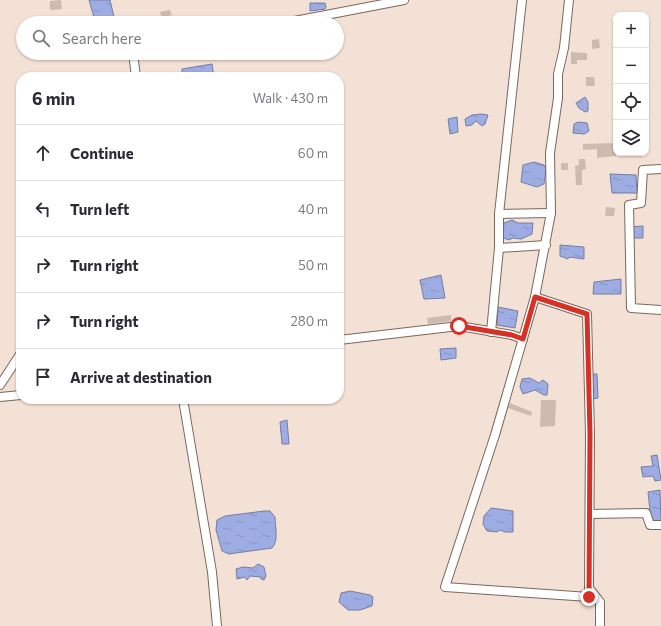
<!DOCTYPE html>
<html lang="en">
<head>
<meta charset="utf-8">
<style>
  body { margin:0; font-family:Commissioner,sans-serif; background:#f2f2f3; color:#2b2b33 }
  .controls { position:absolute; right:12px; top:12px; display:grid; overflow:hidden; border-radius:8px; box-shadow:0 1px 3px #0004 }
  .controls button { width:36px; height:36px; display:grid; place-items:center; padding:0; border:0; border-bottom:1px solid #e1e1e2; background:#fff; color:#2b2b33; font:20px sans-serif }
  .stop { position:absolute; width:12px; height:12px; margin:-9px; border:3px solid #d93025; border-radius:50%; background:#fff }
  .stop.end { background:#d93025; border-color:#fff; box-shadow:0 1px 4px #0008 }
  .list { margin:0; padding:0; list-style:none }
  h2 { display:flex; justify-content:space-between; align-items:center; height:52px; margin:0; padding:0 16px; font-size:17px }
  h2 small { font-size:13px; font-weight:400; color:#7c7c81 }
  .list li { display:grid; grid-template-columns:26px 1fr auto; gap:12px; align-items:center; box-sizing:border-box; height:56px; padding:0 16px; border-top:1px solid #e1e1e2 }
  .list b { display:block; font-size:15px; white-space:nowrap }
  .list em { font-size:13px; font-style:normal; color:#7c7c81 }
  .icon { flex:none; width:22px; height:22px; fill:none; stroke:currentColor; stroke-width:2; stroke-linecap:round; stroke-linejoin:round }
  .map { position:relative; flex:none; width:661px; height:626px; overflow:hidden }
  .search { position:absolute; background:#fff; box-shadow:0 1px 3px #0004; left:16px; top:16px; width:328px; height:44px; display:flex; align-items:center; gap:10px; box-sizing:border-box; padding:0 14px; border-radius:22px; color:#7c7c81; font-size:15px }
  .panel { position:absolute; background:#fff; box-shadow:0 1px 3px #0004; left:16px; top:72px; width:328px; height:332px; border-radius:16px }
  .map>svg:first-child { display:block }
</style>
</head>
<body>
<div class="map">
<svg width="661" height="626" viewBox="0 0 661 626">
  <defs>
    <pattern id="water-ripples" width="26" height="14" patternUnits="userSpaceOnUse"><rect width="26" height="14" fill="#9eace4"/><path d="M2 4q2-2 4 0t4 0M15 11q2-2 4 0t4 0" fill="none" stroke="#8793c2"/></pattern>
  </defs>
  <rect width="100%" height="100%" fill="#f4e1d5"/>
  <!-- water -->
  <g fill="url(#water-ripples)" stroke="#757da3">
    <polygon points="89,0 110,0 114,17 95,21"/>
    <polygon points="310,3 325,3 326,7 325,9 310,11"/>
    <polygon points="212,64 214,77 182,77 182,69"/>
    <polygon points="585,97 588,102 588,111 585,112 579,108 576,103"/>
    <polygon points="481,114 488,115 485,124 482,126 476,121 472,125 466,126 465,119 472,115"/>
    <polygon points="457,117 458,132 450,134 448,119"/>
    <polygon points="578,122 587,123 589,131 584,134 573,133 574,124"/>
    <polygon points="534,162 544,165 546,169 544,184 537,187 521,182 523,165"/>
    <polygon points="610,174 636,175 637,193 612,193"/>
    <polygon points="512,220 518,223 533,223 532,234 521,239 512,238 510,240 503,238 504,223"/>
    <polygon points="643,226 643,238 629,238 629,227"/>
    <polygon points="560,245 584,247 584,259 569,257 568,259 560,256"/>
    <polygon points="441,275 445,298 424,299 420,280"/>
    <polygon points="621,279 621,294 593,294 594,282"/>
    <polygon points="498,307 518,311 515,328 497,325"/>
    <polygon points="456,348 456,358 441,360 440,349"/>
    <polygon points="592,374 597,374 598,398 593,399"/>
    <polygon points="530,378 539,383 543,380 548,384 547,395 544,395 535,390 523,394 520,387 522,379"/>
    <polygon points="287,420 289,444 282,444 280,422"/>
    <polygon points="657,455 661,480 655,481 653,476 643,477 641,467 653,466 651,456"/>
    <polygon points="660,490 661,521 651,520 648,492"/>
    <polygon points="491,508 513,511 513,532 505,532 500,530 497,532 487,531 483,524 484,516"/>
    <path d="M 264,511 L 270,511 L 275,517 C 275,526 279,541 272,548 L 229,554 L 222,551 L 216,530 L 217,520 L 225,516 Z"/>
    <polygon points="258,564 264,567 266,576 264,580 261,579 261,577 250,576 247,580 245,577 237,579 236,569 243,567 253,568"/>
    <polygon points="350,591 370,595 373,597 372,606 360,610 348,610 339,602 341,593"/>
  </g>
  <!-- building -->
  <g fill="#cebbb0">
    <polygon points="61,0 62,9 50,10 50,1"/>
    <polygon points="170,10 172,15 162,18 160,12"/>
    <polygon points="599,39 600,48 592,49 592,40"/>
    <polygon points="571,52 587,53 587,60 577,60 577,64 571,64"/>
    <polygon points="586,77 594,77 595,86 586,86"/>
    <polygon points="616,143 616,156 597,158 597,149 583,150 583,144"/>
    <polygon points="579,159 585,159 586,169 582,170 582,185 576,185 575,166 579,165"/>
    <rect x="561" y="163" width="7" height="7"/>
    <polygon points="606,207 615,208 614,216 605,216"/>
    <polygon points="451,315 451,321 428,324 427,318"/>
    <polygon points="541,400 556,400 555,426 540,427"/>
    <polygon points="510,403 532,412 531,416 508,408"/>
  </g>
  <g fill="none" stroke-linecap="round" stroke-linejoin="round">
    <defs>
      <g id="minor">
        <polyline points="569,0 564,48 558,74 558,98 550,153 551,213 535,297 495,435 445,587 589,597 589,588"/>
        <polyline points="284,23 404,0"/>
        <polyline points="133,53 136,77"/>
        <polyline points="661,169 643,170 641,203 629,205 631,308 661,310"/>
        <polyline points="499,214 551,213"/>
        <polyline points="499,248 546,245"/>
        <polyline points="535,297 587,314 590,434 589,588 600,602 600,626"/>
        <polyline points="491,332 499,248 499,214 522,0"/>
        <polyline points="339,340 459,326 512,335 523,339"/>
        <polyline points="0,385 21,353"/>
        <polyline points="0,397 21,395"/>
        <polyline points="183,399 212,572 217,626"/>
        <polyline points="590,514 646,513 650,525 661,525"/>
      </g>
    </defs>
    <!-- minor casing -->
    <use href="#minor" stroke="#79685d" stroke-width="10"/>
    <!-- minor -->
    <use href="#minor" stroke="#fff" stroke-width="8"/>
  </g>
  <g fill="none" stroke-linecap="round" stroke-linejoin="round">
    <!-- route -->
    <polyline stroke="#d93025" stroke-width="5" points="459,326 512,335 523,339 535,297 587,314 590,434 589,597"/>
  </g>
</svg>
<div class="controls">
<button>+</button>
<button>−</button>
<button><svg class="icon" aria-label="locate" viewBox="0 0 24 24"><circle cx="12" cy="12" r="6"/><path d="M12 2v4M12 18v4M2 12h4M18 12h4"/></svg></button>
<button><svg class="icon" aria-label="layers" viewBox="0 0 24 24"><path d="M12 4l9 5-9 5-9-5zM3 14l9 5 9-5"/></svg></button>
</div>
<div class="stop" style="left:459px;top:326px"></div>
<div class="stop end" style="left:589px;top:597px"></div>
<div class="search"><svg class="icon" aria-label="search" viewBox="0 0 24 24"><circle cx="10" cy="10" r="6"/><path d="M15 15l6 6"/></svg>Search here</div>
<section class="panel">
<h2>6 min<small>Walk · 430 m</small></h2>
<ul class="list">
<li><svg class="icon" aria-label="ahead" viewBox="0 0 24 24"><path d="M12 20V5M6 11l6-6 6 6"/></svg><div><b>Continue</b></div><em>60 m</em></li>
<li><svg class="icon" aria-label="left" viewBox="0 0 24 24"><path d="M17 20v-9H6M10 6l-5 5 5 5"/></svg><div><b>Turn left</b></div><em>40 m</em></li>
<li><svg class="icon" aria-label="right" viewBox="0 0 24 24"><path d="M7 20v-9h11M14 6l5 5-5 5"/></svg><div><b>Turn right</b></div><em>50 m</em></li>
<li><svg class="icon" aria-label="right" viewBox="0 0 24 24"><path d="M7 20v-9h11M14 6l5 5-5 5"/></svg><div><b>Turn right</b></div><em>280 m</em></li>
<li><svg class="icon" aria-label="arrive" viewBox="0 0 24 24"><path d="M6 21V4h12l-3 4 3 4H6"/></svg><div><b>Arrive at destination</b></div></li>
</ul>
</section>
</div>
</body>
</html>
